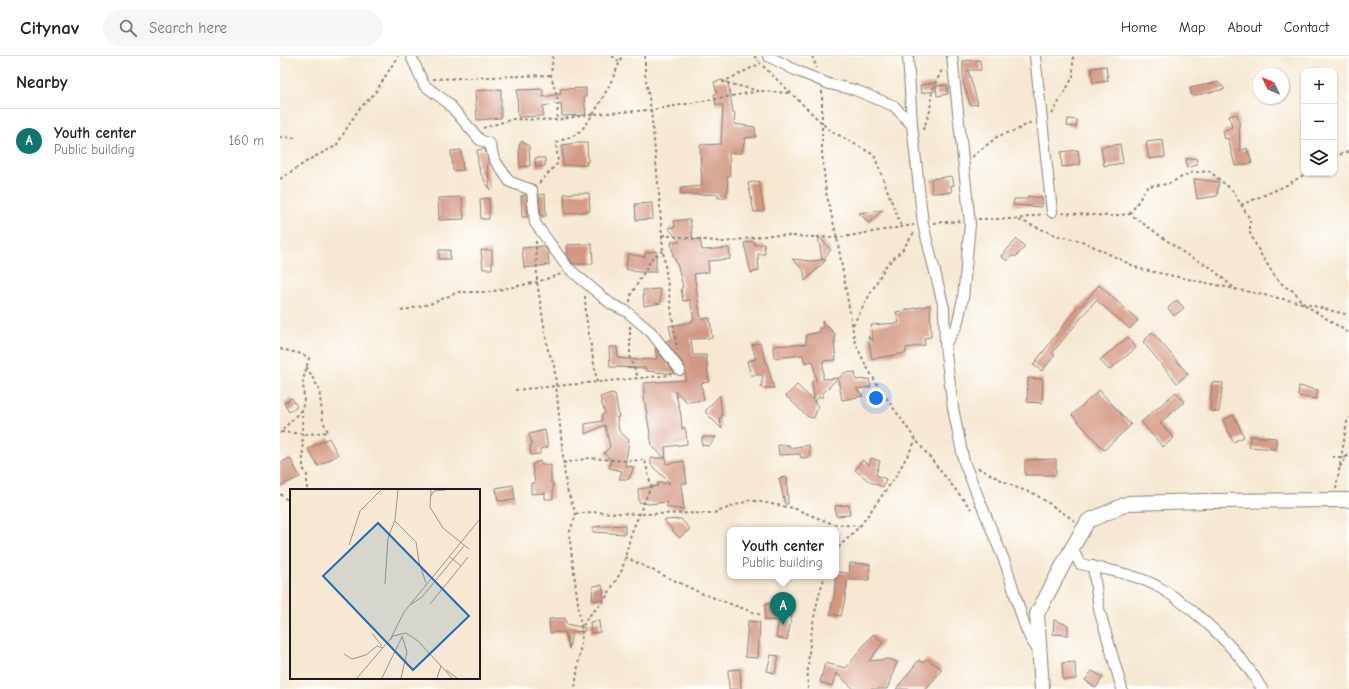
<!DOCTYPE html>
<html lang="en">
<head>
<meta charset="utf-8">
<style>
  body { margin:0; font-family:"Comic Neue",sans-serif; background:#f6f6f6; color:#202124 }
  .controls { position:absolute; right:12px; top:12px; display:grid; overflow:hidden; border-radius:8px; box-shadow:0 1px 3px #0004 }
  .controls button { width:36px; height:36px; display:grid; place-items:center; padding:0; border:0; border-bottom:1px solid #e0e0e0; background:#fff; color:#202124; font:20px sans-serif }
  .compass { position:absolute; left:973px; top:12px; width:36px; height:36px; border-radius:50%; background:#fff; box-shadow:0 1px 3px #0004; rotate:314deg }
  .you { position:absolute; left:596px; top:342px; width:14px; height:14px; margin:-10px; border:3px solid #fff; border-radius:50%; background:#1a73e8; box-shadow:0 0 0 6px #1a73e833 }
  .badge { display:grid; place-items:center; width:26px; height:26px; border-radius:50%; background:#0f766e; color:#fff; font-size:13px; font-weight:700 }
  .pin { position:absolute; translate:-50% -33px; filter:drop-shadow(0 1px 2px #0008) }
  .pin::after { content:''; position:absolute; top:21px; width:14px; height:12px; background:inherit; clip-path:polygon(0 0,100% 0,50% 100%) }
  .popup { position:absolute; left:447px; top:471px; width:112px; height:52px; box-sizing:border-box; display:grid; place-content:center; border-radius:8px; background:#fff; filter:drop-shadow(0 1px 3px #0005); font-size:13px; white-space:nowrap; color:#757577 }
  .popup b { font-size:15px; color:#202124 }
  .popup::after { content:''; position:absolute; left:50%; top:100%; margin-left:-8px; border:8px solid transparent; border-top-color:#fff }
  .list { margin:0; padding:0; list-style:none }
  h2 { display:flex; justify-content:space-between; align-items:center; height:52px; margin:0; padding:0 16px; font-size:17px }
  h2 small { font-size:13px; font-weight:400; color:#757577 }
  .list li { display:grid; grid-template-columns:26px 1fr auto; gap:12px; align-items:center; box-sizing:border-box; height:64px; padding:0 16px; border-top:1px solid #e0e0e0 }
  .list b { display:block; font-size:15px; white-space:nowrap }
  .list p { margin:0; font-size:13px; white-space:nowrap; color:#757577 }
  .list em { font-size:13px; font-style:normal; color:#757577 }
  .icon { flex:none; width:22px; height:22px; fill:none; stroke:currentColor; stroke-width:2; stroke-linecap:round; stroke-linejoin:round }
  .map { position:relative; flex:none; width:1069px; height:633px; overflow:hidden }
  header { display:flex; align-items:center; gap:24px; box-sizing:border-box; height:56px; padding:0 20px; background:#fff; border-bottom:1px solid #e0e0e0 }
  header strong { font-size:19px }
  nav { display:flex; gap:22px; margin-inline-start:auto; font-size:14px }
  .search { width:280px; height:36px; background:#f6f6f6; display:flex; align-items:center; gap:10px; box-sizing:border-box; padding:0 14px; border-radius:22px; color:#757577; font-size:15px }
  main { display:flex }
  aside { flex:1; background:#fff }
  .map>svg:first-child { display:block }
</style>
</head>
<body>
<header>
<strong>Citynav</strong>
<div class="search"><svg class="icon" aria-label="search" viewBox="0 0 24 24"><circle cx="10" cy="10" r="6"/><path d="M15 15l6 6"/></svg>Search here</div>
<nav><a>Home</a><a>Map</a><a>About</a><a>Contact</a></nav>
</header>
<main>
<aside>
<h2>Nearby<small></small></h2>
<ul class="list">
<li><span class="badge">A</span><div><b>Youth center</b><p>Public building</p></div><em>160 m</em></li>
</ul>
</aside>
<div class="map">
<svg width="1069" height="633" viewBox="0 0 1069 633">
  <rect width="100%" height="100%" fill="#fff"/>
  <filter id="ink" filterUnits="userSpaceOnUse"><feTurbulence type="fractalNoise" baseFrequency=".025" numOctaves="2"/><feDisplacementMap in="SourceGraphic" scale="8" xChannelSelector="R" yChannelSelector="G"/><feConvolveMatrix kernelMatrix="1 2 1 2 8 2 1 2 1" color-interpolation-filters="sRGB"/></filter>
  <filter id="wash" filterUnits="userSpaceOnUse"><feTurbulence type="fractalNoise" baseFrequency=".012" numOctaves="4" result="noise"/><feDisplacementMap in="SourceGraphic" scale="16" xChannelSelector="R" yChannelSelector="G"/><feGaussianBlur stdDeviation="0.9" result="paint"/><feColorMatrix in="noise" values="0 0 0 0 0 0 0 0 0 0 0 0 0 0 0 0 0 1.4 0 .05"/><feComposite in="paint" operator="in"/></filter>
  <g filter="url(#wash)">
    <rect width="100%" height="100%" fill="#f6e8d2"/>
    <g id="blocks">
      <!-- building -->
      <g fill="#d39883">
        <polygon points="700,4 701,14 688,14 698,48 690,49 683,26 683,5"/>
        <polygon points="826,10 828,25 813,27 811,12"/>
        <polygon points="443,24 444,26 448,26 453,56 455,57 454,68 475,71 476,81 465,82 462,97 449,97 450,120 447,120 448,136 446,137 446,142 438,142 438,138 401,139 401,132 422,130 420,89 441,88 443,49 436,49 434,38 437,38 434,26"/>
        <polygon points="938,26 945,33 912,40 910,32"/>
        <polygon points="655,27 655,35 641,37 640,29"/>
        <polygon points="667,29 668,38 657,40 656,30"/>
        <polygon points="306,32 306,41 304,41 306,59 282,60 281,47 263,50 263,60 238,61 237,34 263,33 263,41 281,38 280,33"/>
        <polygon points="221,33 221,62 197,64 195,35"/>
        <polygon points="957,58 959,65 960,95 967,92 972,107 955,110 948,82 945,83 943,75 952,71 949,60"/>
        <polygon points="788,63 797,64 796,71 787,70"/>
        <polygon points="883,84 885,101 869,103 866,86"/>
        <polygon points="242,85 249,90 250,110 240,111 239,89"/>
        <polygon points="296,87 307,87 308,106 306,106 307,109 283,109 282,89"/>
        <polygon points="840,88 843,107 824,110 821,91"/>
        <polygon points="205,93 209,107 207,107 210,134 200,116 198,107 197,94"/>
        <polygon points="181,94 183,114 173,115 171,95"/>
        <polygon points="798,94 800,109 782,111 781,96"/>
        <polygon points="255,102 265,102 265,110 256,111"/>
        <polygon points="916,102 917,109 907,112 906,103"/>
        <polygon points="672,120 674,129 671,130 672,136 652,137 651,123"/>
        <polygon points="914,123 939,126 937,140 917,143"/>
        <polygon points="479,125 484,155 474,156 468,127"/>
        <polygon points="294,137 309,137 310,155 285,158 284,138"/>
        <polygon points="265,138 266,160 261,160 259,139"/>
        <polygon points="246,139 248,161 242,161 241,140"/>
        <polygon points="747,140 762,142 762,151 733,149 734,143 748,143"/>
        <polygon points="181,141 182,142 184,163 159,164 158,142"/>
        <polygon points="209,142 209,163 201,163 200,143"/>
        <polygon points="372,147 373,163 356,164 355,148"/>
        <polygon points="603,154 589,167 579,157"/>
        <polygon points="410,163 413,184 420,183 422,194 449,192 450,203 428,205 429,216 414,218 420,258 422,263 430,262 432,282 411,283 413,299 426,299 429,326 421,327 424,344 407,346 395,335 401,359 402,373 404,371 406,375 407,388 385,391 386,408 404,405 407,427 401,427 404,454 387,451 387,446 369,448 359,446 358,433 378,430 377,427 390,427 371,409 371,402 385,402 372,390 364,341 364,327 406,324 405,310 386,285 392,283 389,270 412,266 412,264 414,264 410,244 403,245 401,232 403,231 398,211 393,199 391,186 400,186 388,172 395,171 394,165"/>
        <polygon points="538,180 551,194 542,204 546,204 525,225 524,215 512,203 531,205 542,204"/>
        <polygon points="737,183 745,191 735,201 733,199 727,205 721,200"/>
        <polygon points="474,185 474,189 484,188 485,198 478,198 479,215 471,217 464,187"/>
        <polygon points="312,188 313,208 293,208 288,201 287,189"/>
        <polygon points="264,190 268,196 269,209 244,212 242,192"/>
        <rect x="159" y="194" width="11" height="9"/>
        <polygon points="201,194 212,194 212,213 203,213"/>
        <polygon points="376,195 376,216 358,216 346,213 348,198 365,201 365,197"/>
        <polygon points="819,229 858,264 850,273 816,244 772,297 775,299 762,315 753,309 799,249 801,250"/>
        <polygon points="380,233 381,247 364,250 363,234"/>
        <polygon points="897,244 904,252 894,260 888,252"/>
        <polygon points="650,249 651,281 644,282 645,289 626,292 626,297 592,303 588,280 593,285 591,269 619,267 616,256"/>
        <polygon points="542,265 555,278 555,287 554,287 556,304 543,305 543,323 558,322 543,337 543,341 539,341 534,346 538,350 534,362 528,361 506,340 517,329 534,345 532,325 536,325 533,305 525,307 523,299 494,302 493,290 526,288 526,279 540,276 539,272 543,272"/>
        <polygon points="872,276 908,318 897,327 863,286"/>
        <polygon points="848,281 856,292 829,314 820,304"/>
        <polygon points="480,287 490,318 494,332 481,332 483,319 471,319 467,305 476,303 472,289"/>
        <polygon points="329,291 337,291 338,302 358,304 377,303 375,292 395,318 366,315 366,312 330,311"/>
        <polygon points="575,316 576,324 589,323 591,331 576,333 583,340 562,344 558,323 564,317"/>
        <polygon points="748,322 763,323 762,347 747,346"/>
        <polygon points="932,326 943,327 939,356 930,355"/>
        <polygon points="1019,330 1038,334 1036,343 1018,340"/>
        <polygon points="819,334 851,369 824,394 792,359"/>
        <polygon points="896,336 904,346 880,367 894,382 883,391 861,366"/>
        <polygon points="331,337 335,338 339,361 337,361 339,375 349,384 345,410 354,411 349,423 339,423 342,415 329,412 331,404 324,397 330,391 325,369 305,378 305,368 322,365 322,358 325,358 320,341"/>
        <polygon points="440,339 442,362 439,362 442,373 426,357 426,354"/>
        <polygon points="12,342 17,351 9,356 4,347"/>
        <polygon points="954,359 964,381 953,386 943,364"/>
        <polygon points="265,374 268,391 260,393 260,398 251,399 250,390 252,389 249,378"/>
        <polygon points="970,380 996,382 996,393 969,391"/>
        <polygon points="422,381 436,381 429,390 422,389"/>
        <polygon points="49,382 58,399 38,410 28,393"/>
        <polygon points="498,389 509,389 510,392 529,389 530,401 521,402 520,398 499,399"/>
        <polygon points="10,402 20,421 0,430 0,407"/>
        <polygon points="591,402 600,405 596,419 606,423 603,431 590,426 575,414 582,404 589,409"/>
        <polygon points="776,403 776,419 745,419 745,404"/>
        <polygon points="260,405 261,409 271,409 271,427 273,427 273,443 265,443 265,437 251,438 251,427 255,427 252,408"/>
        <polygon points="507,421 508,448 505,448 499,422"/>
        <polygon points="233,429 235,444 218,445 216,432"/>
        <polygon points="569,449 570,459 556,460 555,450"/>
        <polygon points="401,463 410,473 399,482 384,464"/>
        <polygon points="345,469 345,478 313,476 313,471"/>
        <polygon points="570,507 590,508 589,524 569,524"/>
        <polygon points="556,516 568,517 565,543 561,560 550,558 554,542"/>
        <polygon points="322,529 324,544 312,544 313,530"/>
        <polygon points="485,548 512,548 510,559 512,559 507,584 496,581 499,565 485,564"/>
        <polygon points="285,562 286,568 305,572 305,575 292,576 289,593 285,576 270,577 269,563"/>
        <polygon points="774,564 788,569 788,579 773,578"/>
        <polygon points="319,565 320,576 311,577 310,566"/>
        <polygon points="468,565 480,566 478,602 465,601"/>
        <polygon points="593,578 603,586 589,605 608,603 617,606 607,633 574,633 556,617 552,630 540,626 545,607 566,612"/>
        <polygon points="491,599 499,600 495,617 487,615"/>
        <polygon points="647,603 662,613 647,633 616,633 639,604 642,607"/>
        <polygon points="795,606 796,623 783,624 782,607"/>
        <polygon points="460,613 461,633 449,633 448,614"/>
        <polygon points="812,615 823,621 816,632 805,624"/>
      </g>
    </g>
  </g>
  <g filter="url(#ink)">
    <use href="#blocks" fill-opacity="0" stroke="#898277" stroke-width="1"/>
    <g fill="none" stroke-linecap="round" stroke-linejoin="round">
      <defs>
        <g id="street">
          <polyline points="131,0 144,29 168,47 200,84 210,88 214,103 230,126 252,134 255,167 288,212 331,248 346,255 371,276 400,314"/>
          <polyline points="488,0 515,14 549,28 575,34 614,50 632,69"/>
          <polyline points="628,0 632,69 643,168 664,252 665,290 673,352 684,406 726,509 744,568 751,584 759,595"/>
          <polyline points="755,0 772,156"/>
          <polyline points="665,289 677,269 683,243 690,168 672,0"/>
          <path d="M 792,492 L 800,508 C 827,514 858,518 882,533 C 918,555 961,596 982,633"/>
          <polyline points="813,510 819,553 842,633"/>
        </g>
        <polyline id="secondary" points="762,633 757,558 792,492 808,465 849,447 925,445 1069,444"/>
      </defs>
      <!-- street casing -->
      <use href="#street" stroke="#898277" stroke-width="12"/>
      <!-- secondary casing -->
      <use href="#secondary" stroke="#898277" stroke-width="16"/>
      <!-- path -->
      <g stroke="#898277" stroke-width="2" stroke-dasharray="3 3" stroke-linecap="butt">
        <polyline points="273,0 271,19 278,45 277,64"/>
        <polyline points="332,0 340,6"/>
        <polyline points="365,0 365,18 371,54 379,137 383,195 397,294"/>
        <polyline points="474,0 479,5"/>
        <polyline points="532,0 537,12"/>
        <polyline points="483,10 548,73 594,99 621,170"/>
        <polyline points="153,23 271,19"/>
        <polyline points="479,35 443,26 481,7"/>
        <polyline points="542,35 542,96 546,136 557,182 575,286 585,308 600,333 636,384 691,453"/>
        <polyline points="772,58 793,21 793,0"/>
        <polyline points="203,72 233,63 277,64 313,58 371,54 480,35 510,37"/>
        <polyline points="643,74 650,55 652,34 663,12"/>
        <polyline points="0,81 16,82"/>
        <polyline points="692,101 718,80 737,74 753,65"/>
        <polyline points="1054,101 1069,95"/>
        <polyline points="0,123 32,102 56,90 78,54 95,37 118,0"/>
        <path d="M 259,127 L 278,107 L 276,87 C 283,83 293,81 299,76 C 313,64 336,18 342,0"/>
        <polyline points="961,149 1005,130 1027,117"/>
        <polyline points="782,157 829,160 850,158 907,199 930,211 956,234"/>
        <polyline points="850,158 868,130 888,128 910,117 929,115 952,134 970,163 970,177 980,197 994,219 1004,230 1015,236 1022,247 1069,259"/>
        <polyline points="698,163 738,163 763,158"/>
        <polyline points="739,164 778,180 802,185 860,213 1022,247 1069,277"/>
        <polyline points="653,167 680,165"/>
        <polyline points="382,179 444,186 491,179 557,182 634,169"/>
        <polyline points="256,185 257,226 268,294 274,308 286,431 296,458 289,478 302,578 295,633"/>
        <polyline points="305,240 306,260 317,326"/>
        <polyline points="350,246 351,239 372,202 383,195"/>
        <polyline points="121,255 153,247 178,236 209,236 257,226 281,218"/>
        <polyline points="573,269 605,211 623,193 635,175"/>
        <polyline points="350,270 350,302 358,321"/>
        <polyline points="0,293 22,298 29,302 23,324 24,345 22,353 0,377"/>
        <polyline points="235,334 391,319"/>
        <polyline points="22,353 23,412 27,419 27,434"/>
        <polyline points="1,376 28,378 48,376 43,365 39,333 26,310"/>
        <polyline points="1052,401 1069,401"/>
        <polyline points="283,407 310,402 346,405 365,404 371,430 351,478 342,514 324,545 308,561 301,573"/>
        <polyline points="1060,411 1069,397"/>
        <polyline points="698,412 735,431 755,438 795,465"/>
        <polyline points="1056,433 1067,366 1069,362"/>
        <polyline points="0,438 11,447"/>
        <polyline points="296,458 311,456 359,458 434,457 470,444 513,452 553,468 580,470 556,494"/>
        <polyline points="580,470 616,420 636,384"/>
        <polyline points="345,501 423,538 481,559"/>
        <path d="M 528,633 C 526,602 534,549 545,520"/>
      </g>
      <!-- street -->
      <use href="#street" stroke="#fff" stroke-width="10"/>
      <!-- secondary -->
      <use href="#secondary" stroke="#fff" stroke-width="14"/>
    </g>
  </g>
  <!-- overview -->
  <g transform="translate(10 433)">
    <rect width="190" height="190" fill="#f6e8d2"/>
    <path fill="none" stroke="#9f9689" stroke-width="1" d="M 141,1 L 140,18 L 153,39 L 179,60M 140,8 L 144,2 L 156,1M 105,32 L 126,53 L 129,73 L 136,94M 59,56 L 70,22 L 91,1M 159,67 L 171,77 L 178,68M 95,95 L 98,49 L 105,31 L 108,1M 140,115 L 171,77M 120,116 L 132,108 L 174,57M 82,144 L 92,157M 100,151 L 114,123 L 190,30M 54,165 L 62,170 L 76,166 L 87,157 L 93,159M 156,181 L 167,189M 67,189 L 103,147 L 116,144 L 128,152 L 162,189M 92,189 L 112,148M 111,189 L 117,163 L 112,147M 147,189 L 151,177"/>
    <path fill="#1f6fb2" fill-opacity="0.15" stroke="#1f6fb2" stroke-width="2" d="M 88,34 L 179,127 L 123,181 L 33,87 Z"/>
    <rect width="190" height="190" fill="none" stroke="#1c1c1c" stroke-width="2"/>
  </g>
</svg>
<div class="controls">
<button>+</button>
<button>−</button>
<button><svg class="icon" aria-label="layers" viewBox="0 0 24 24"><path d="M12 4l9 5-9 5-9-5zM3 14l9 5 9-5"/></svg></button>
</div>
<svg class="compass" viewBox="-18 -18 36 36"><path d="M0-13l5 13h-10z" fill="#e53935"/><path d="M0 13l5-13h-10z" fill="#757577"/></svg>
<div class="you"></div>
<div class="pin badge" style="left:503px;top:569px">A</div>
<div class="popup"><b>Youth center</b>Public building</div>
</div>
</main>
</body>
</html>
